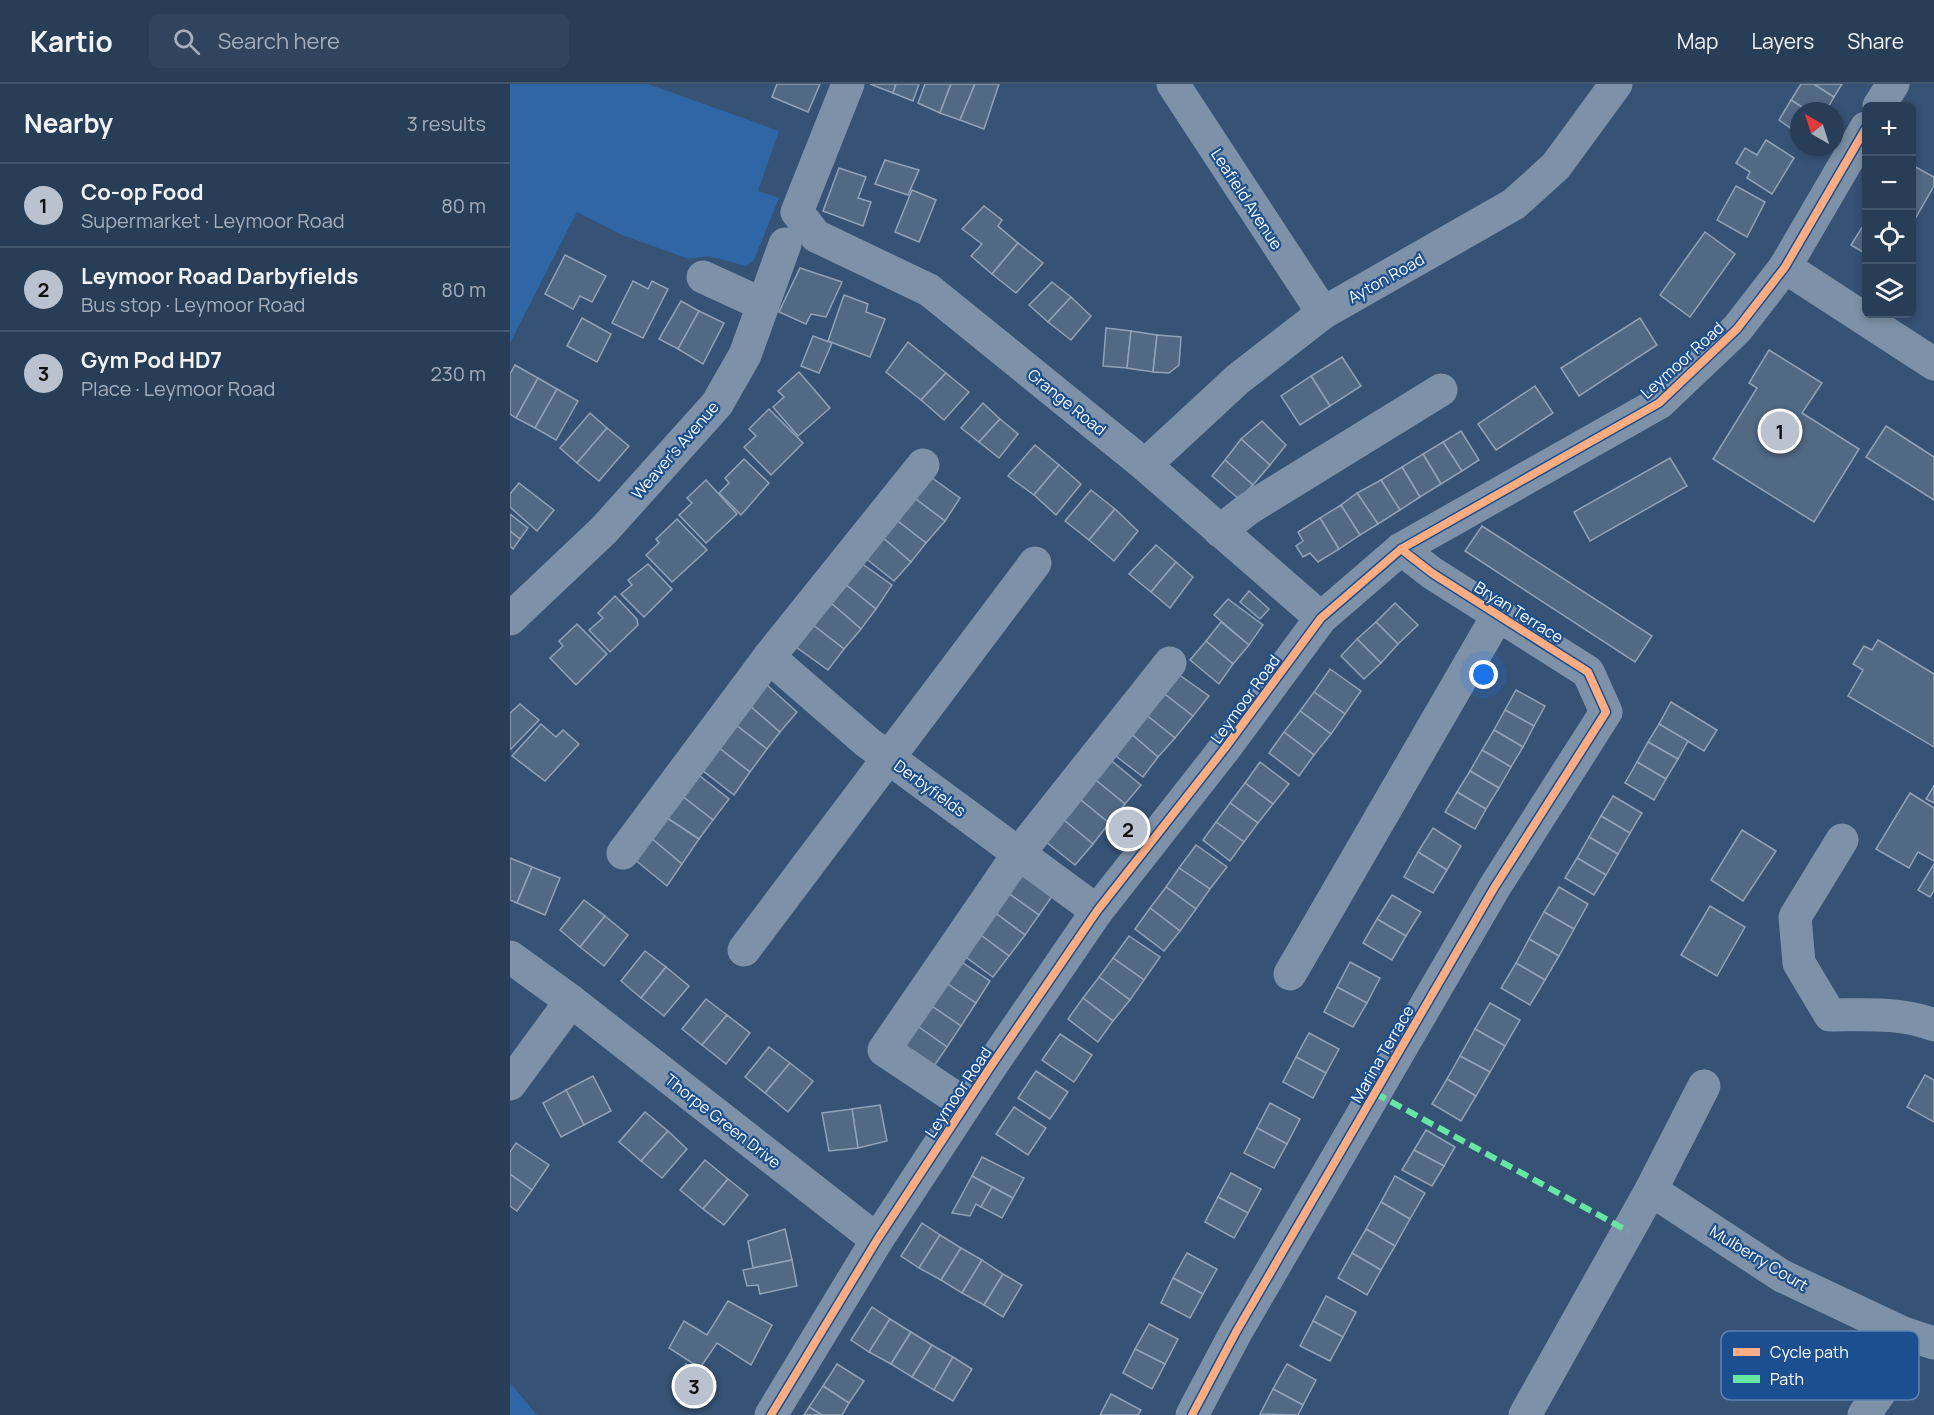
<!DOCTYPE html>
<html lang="en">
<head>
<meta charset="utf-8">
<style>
  body { margin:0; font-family:Manrope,sans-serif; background:#30455d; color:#f1f3f6 }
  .controls { position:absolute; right:18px; top:18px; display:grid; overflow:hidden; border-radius:9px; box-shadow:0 3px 9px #0003 }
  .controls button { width:54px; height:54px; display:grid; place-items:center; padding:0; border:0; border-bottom:2px solid #44576d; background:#283e57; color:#f1f3f6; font:30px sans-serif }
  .compass { position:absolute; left:1280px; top:18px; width:54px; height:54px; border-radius:50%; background:#283e57; box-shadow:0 3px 9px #0003; rotate:321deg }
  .you { position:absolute; left:974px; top:591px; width:21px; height:21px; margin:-15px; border:4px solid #fff; border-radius:50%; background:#1a73e8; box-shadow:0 0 0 9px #1a73e833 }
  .badge { display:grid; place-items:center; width:39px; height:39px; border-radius:50%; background:#b9c2ce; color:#111; font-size:20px; font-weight:700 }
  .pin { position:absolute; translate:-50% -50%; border:3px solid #fff; box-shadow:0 2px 6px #0006 }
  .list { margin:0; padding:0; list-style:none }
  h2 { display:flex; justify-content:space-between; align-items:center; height:78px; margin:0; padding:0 24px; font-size:26px }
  h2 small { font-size:20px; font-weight:400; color:#a5aeba }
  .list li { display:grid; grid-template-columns:39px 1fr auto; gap:18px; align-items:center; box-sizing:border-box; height:84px; padding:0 24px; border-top:2px solid #44576d }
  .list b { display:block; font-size:22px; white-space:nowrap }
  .list p { margin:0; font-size:20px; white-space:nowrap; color:#a5aeba }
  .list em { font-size:20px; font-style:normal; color:#a5aeba }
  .icon { flex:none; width:33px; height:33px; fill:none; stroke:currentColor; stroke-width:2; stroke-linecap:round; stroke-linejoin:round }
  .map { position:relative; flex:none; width:1424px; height:1331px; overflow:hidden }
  header { display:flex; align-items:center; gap:36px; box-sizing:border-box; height:84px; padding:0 30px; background:#283e57; border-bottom:2px solid #44576d }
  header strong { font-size:28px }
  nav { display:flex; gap:33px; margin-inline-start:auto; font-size:21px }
  .search { width:420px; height:54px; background:#30455d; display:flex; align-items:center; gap:15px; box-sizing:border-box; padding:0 21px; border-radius:9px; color:#a5aeba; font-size:22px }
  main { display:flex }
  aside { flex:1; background:#283e57 }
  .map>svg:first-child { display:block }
</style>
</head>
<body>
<header>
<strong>Kartio</strong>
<div class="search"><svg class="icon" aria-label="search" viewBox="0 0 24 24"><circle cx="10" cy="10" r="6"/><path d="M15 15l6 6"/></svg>Search here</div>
<nav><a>Map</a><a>Layers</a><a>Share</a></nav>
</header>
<main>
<aside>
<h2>Nearby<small>3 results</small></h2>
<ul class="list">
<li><span class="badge">1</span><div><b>Co-op Food</b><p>Supermarket · Leymoor Road</p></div><em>80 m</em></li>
<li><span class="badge">2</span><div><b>Leymoor Road Darbyfields</b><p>Bus stop · Leymoor Road</p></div><em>80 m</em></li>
<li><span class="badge">3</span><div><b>Gym Pod HD7</b><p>Place · Leymoor Road</p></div><em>230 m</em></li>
</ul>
</aside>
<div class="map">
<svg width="1424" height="1331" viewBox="0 0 1424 1331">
  <rect width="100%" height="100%" fill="#365274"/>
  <!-- green -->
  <g fill="#2f66a5">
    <polygon points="0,0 138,0 269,47 248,107 269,114 244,176 236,182 198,172 179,175 112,151 67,128 0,259"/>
    <polygon points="0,1299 27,1331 0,1331"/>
  </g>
  <!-- building -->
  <g fill="#526984" stroke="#92a2b6" stroke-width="1.5">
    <polygon points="267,0 310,0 298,28 262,13"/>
    <polygon points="360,0 386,0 383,9"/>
    <polygon points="386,0 409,0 403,17 383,9"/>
    <polygon points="415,0 441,0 430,29 408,19"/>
    <polygon points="441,0 465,0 450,36 430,29"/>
    <polygon points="465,0 489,0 474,45 450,36"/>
    <polygon points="1291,0 1304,0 1324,13 1316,27 1298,27 1281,16"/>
    <polygon points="1304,0 1332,0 1324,13"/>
    <polygon points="1281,16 1298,27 1289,27 1289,50 1269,36"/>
    <polygon points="1256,56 1284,74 1262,110 1237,94 1240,88 1226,79 1235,64 1247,71"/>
    <polygon points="375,76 409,86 398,111 365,100"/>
    <polygon points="1402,81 1424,93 1424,102 1405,135 1402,133"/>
    <polygon points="329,84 356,93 348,114 361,118 353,142 313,127"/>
    <polygon points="1226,102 1255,118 1237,153 1207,136"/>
    <polygon points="402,106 426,116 409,158 385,148"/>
    <polygon points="474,122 492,136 488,142 508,159 482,190 461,172 472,160 452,145"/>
    <polygon points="1356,137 1356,170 1341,161"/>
    <polygon points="1195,148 1225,170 1180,233 1150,211"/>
    <polygon points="508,159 533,179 506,209 482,190"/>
    <polygon points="55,171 96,192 82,218 70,212 63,225 35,210"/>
    <polygon points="290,184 332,198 316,233 301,230 296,240 269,228"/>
    <polygon points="123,197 138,205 142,197 158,205 133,254 102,239"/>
    <polygon points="542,198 561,213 538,238 519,221"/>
    <polygon points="334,211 358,220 356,228 375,235 360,273 318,257"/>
    <polygon points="561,213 581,232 561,256 538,238"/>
    <polygon points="171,217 189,227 168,265 149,255"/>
    <polygon points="189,227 214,239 193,280 168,265"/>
    <polygon points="72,234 101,250 87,278 57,262"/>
    <polygon points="1130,234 1147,261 1069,312 1051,284"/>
    <polygon points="596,244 621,247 617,284 593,282"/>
    <polygon points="621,247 647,251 643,288 617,284"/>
    <polygon points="647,251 671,253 669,281 659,289 643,288"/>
    <polygon points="303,252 322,259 309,289 291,282"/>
    <polygon points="398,258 436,289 411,316 376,288"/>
    <polygon points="1259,266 1312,299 1292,329 1349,365 1304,438 1203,375 1247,304 1239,299"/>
    <polygon points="832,273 851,302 820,322 801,292"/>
    <polygon points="5,281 28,294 6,334 0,330 0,290"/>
    <polygon points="289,288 320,324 288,352 263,323 274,313 268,307"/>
    <polygon points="436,289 459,308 434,336 411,316"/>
    <polygon points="801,292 820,322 790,341 771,312"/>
    <polygon points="28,294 47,305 25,344 6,334"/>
    <polygon points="1025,302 1043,329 986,366 968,340"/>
    <polygon points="47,305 68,317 46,356 25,344"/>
    <polygon points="473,319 490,335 469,358 451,344"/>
    <polygon points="259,325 293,359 261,391 234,363 246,352 239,345"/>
    <polygon points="80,329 97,344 67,379 50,364"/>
    <polygon points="490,335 508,350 489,374 469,358"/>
    <polygon points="752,337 776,361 760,381 731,355"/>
    <polygon points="1376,342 1424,373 1424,416 1356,373"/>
    <polygon points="97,344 119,362 89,397 67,379"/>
    <polygon points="951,347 969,376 952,387 933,358"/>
    <polygon points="731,355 760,381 743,401 715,376"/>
    <polygon points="933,358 952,387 931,400 913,370"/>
    <polygon points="525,361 549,381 524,411 498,392"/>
    <polygon points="913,370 931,400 910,413 892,383"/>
    <polygon points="1160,374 1177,402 1080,457 1064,428"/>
    <polygon points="234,375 259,399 231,431 209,409 219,399 215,394"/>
    <polygon points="715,376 743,401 729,415 702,392"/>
    <polygon points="549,381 571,400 546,431 524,411"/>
    <polygon points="892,383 910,413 890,426 871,396"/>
    <polygon points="418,391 450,414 435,437 403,413"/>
    <polygon points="196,396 227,430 196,459 169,431 182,419 177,414"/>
    <polygon points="871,396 890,426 868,440 847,409"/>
    <polygon points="9,399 44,426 27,447 0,423 0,410"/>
    <polygon points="581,406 605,425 579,456 555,437"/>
    <polygon points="847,409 868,440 850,451 831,421"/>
    <polygon points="403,413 435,437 416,459 385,435"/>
    <polygon points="831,421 850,451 829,465 810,434"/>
    <polygon points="605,425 628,447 604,477 579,456"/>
    <polygon points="0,430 18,444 10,455 0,447"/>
    <polygon points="810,434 829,465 808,478 800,469 793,473 786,462 793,457 788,448"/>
    <polygon points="167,435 197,466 162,498 136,471 149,459 146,455"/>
    <polygon points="385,435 416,459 401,478 372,453"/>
    <polygon points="972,442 1142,552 1125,578 955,467"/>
    <polygon points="0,447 10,455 3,465 0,462"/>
    <polygon points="372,453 401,478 384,497 354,473"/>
    <polygon points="646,461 666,478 641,508 619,490"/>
    <polygon points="666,478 683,493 660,524 641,508"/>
    <polygon points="351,479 382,501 366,525 335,500"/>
    <polygon points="138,480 162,505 134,533 111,510 122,501 118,496"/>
    <polygon points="335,500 366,525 351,545 321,519"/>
    <polygon points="739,507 759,525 750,535 730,518"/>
    <polygon points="105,512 127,535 128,541 100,568 79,546 93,534 88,529"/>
    <polygon points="718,515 753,541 739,561 704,531"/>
    <polygon points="321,519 351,545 334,565 303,541"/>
    <polygon points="885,519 908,541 888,560 866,538"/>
    <polygon points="711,538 739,561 723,580 696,557"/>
    <polygon points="866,538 888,560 871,579 847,555"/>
    <polygon points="67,540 97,570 66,601 40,574 53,562 49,557"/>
    <polygon points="303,541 334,565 318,586 286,563"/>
    <polygon points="847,555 871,579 854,595 831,572"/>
    <polygon points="1368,556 1424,590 1424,663 1338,612 1353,586 1343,580 1354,562 1362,566"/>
    <polygon points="696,557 723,580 709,600 680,576"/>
    <polygon points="820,585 851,607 835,630 804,608"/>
    <polygon points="668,590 699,612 683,632 652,608"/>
    <polygon points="257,601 287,628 270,648 240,622"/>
    <polygon points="1006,606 1035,622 1024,642 995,626"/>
    <polygon points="652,608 683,632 665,654 635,630"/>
    <polygon points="804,608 835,630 821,650 790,627"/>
    <polygon points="1161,618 1207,646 1194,667 1149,640"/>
    <polygon points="10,620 29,636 0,666 0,629"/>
    <polygon points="240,622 270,648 257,665 226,641"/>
    <polygon points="995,626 1024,642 1013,663 984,646"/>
    <polygon points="790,627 821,650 804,671 774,648"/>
    <polygon points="635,630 665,654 648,673 619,648"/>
    <polygon points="31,640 46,653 53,646 69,660 35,697 2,672"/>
    <polygon points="1149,640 1178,657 1168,675 1138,658"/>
    <polygon points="226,641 257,665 240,688 209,664"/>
    <polygon points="984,646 1013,663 1001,683 972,666"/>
    <polygon points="619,648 648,673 633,693 602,669"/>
    <polygon points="774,648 804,671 789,692 759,669"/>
    <polygon points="1138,658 1168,675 1156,695 1127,678"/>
    <polygon points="209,664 240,688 224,711 192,686"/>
    <polygon points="972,666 1001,683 989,704 960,687"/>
    <polygon points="597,673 631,701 615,720 582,693"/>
    <polygon points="750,678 779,700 763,720 735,699"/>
    <polygon points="1127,678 1156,695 1144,716 1115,699"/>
    <polygon points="960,687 989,704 976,725 947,708"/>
    <polygon points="190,692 219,715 203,736 172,712"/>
    <polygon points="582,693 615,720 599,739 566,712"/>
    <polygon points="735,699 763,720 748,739 720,719"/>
    <polygon points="1424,702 1424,719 1416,715"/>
    <polygon points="947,708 976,725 965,745 935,728"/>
    <polygon points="1400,709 1424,724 1424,777 1408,768 1399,784 1366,765"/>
    <polygon points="172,712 203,736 189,755 157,734"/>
    <polygon points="566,712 599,739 583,760 549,732"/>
    <polygon points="1103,712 1132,729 1120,749 1091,732"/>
    <polygon points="720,719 748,739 734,758 706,738"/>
    <polygon points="549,732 583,760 565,781 531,754"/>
    <polygon points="1091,732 1120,749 1108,770 1079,753"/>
    <polygon points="157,734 189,755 172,780 141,754"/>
    <polygon points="706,738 734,758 720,777 693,756"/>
    <polygon points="923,744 951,762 937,786 908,768"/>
    <polygon points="1232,746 1266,767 1233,817 1201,796"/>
    <polygon points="1079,753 1108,770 1096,791 1067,774"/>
    <polygon points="141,754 172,780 157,802 124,775"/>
    <polygon points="686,761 717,783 700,805 669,784"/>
    <polygon points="908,768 937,786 923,809 894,793"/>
    <polygon points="0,774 22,783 7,819 0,816"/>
    <polygon points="1067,774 1096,791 1084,811 1055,794"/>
    <polygon points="1424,780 1424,807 1420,813 1408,806"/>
    <polygon points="22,783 50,794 35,831 7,819"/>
    <polygon points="669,784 700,805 686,825 656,803"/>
    <polygon points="514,787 545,808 529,831 498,809"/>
    <polygon points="656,803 686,825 670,847 640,824"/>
    <polygon points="1049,803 1078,820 1064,845 1034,828"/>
    <polygon points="498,809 529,831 515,851 484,828"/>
    <polygon points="882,811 911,828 896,852 867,835"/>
    <polygon points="74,816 95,832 70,863 50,846"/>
    <polygon points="1200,822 1235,843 1207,892 1171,871"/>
    <polygon points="640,824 670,847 654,867 625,845"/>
    <polygon points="484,828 515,851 499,872 468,849"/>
    <polygon points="1034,828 1064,845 1049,872 1019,855"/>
    <polygon points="95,832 118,851 94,882 70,863"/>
    <polygon points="867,835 896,852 882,876 853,859"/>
    <polygon points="468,849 499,872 483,893 453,871"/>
    <polygon points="619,852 650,873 634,896 603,874"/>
    <polygon points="1019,855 1049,872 1035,896 1006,879"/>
    <polygon points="135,867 156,883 131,914 111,897"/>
    <polygon points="603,874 634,896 620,916 589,893"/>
    <polygon points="450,877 480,897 466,919 436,899"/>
    <polygon points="840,878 870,894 857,919 827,903"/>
    <polygon points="1006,879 1035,896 1020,921 991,904"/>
    <polygon points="156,883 179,902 154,932 131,914"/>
    <polygon points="589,893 620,916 603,937 573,914"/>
    <polygon points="436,899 466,919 451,942 420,921"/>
    <polygon points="827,903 857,919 843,943 814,928"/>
    <polygon points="573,914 603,937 588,958 558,935"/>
    <polygon points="196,915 217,931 192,961 172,945"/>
    <polygon points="980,919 1010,936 995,962 965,945"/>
    <polygon points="420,921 451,942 437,963 406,941"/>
    <polygon points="217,931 240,949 216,980 192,961"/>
    <polygon points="406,941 437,963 422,985 390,963"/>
    <polygon points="965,945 995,962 980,988 950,972"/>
    <polygon points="799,949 829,965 816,989 786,973"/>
    <polygon points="550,950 582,971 564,998 532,976"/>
    <polygon points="259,963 280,979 255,1009 235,993"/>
    <polygon points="950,972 980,988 966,1012 937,995"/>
    <polygon points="786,973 816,989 803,1014 773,998"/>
    <polygon points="280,979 303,997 278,1028 255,1009"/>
    <polygon points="526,987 558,1008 540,1035 508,1014"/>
    <polygon points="1415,991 1424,996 1424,1038 1397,1023"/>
    <polygon points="83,992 101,1027 74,1041 56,1006"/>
    <polygon points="937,995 966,1012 951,1037 922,1020"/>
    <polygon points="56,1006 74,1041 51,1053 33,1019"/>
    <polygon points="760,1019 790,1035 777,1060 747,1044"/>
    <polygon points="370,1021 377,1057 348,1064 342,1025"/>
    <polygon points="504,1023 536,1044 518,1071 486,1050"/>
    <polygon points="342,1025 348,1064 319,1067 312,1029"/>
    <polygon points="135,1028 158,1047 131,1077 109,1058"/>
    <polygon points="747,1044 777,1060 764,1084 734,1069"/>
    <polygon points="916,1046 945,1063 934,1082 904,1066"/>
    <polygon points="158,1047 177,1065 152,1094 131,1077"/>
    <polygon points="6,1059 39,1081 22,1106 0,1090 0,1068"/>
    <polygon points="904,1066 934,1082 922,1102 892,1086"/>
    <polygon points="472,1073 514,1094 503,1114 462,1092"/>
    <polygon points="195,1076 218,1095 193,1125 170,1106"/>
    <polygon points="721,1089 751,1105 738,1129 708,1113"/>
    <polygon points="0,1090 22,1106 7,1127 0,1122"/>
    <polygon points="462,1092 482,1103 471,1123 466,1120 460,1132 442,1129"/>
    <polygon points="885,1092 915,1109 900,1135 871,1118"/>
    <polygon points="218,1095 238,1111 214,1141 193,1125"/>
    <polygon points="482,1103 503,1114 492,1134 471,1123"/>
    <polygon points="708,1113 738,1129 724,1154 695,1138"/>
    <polygon points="871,1118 900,1135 885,1162 856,1145"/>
    <polygon points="412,1139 430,1151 409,1184 391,1172"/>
    <polygon points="275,1145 282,1176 243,1184 238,1157"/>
    <polygon points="856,1145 885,1162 871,1186 842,1169"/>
    <polygon points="430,1151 451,1164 431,1196 409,1184"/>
    <polygon points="451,1164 472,1176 452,1209 431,1196"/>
    <polygon points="677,1169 707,1185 693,1210 663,1194"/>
    <polygon points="842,1169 871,1186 857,1211 828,1194"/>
    <polygon points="282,1176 287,1202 250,1210 248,1201 237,1202 233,1186"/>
    <polygon points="472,1176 493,1190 474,1221 452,1209"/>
    <polygon points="493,1190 512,1201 493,1233 474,1221"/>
    <polygon points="663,1194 693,1210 680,1234 651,1219"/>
    <polygon points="816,1212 846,1228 833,1253 803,1237"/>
    <polygon points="218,1217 262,1241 241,1281 207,1259 190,1284 159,1264 174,1237 197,1251"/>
    <polygon points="362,1223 380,1235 359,1268 341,1256"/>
    <polygon points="380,1235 401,1248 381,1280 359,1268"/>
    <polygon points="803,1237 833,1253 820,1277 790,1262"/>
    <polygon points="639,1240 668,1255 655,1280 625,1265"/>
    <polygon points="401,1248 422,1261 402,1293 381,1280"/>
    <polygon points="422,1261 443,1273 424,1306 402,1293"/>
    <polygon points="625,1265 655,1280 642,1305 613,1289"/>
    <polygon points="443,1273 462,1285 443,1317 424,1306"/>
    <polygon points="176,1280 206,1298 191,1323 163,1306"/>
    <polygon points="327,1280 354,1297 339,1319 313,1302"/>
    <polygon points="777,1280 806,1296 793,1321 763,1305"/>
    <polygon points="313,1302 339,1319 332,1331 312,1331 299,1323"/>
    <polygon points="763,1305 793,1321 788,1331 750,1330"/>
    <polygon points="601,1310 631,1326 628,1331 590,1331"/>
    <polygon points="299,1323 312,1331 294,1331"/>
  </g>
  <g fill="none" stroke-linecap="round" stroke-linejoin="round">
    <!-- minor -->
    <g stroke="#7d92a8" stroke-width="33">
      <polyline points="338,0 287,128 306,152 419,206 635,381 811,534"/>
      <polyline points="663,0 813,229"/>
      <polyline points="1369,22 1383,0"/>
      <polyline points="1275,183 1424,280"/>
      <polyline points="193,193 252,220"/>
      <polyline points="635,381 728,295 813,229 1004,120 1046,82 1106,0"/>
      <polyline points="710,447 738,425 931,306"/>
      <polyline points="0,535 94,446 207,320 235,271 275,160"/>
      <polyline points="259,573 357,658 587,827"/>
      <path d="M 1332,756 L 1285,833 L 1289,879 L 1320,931 C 1355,931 1391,928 1424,941"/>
      <polyline points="113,769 259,573 413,381"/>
      <polyline points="234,866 525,479"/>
      <polyline points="0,873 61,917 367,1156"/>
      <polyline points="780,890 988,531"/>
      <polyline points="0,1000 61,917"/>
      <polyline points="455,1020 374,966 509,769 660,579"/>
      <polyline points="1141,1106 1194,1002"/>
      <polyline points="261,1331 367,1156 479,985 587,827 715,664 811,534 891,465 1149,319 1227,245 1275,183 1356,44"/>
      <polyline points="682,1331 726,1248 984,804 1096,628 1078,588 922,489 891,465"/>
      <polyline points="1015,1331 1141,1106 1272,1192 1393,1249 1424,1259"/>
      <polyline points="1354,1331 1370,1308 1393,1249"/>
    </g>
    <!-- quiet -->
    <polyline stroke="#66e7a1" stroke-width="6" stroke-dasharray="12 6" stroke-linecap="butt" points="865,1009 1118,1147"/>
    <defs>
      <g id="cycleway">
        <polyline points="261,1331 367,1156 479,985 587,827 715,664 811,534 891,465 1149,319 1227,245 1275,183 1356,44"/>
        <polyline points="682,1331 726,1248 984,804 1096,628 1078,588 922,489 891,465"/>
      </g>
    </defs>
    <!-- cycleway casing -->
    <use href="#cycleway" stroke="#1b4f8f" stroke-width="11"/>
    <!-- cycleway -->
    <use href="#cycleway" stroke="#ffac80" stroke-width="8"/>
  </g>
  <g text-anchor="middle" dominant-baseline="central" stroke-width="4.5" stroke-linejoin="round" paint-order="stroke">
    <!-- street labels -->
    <g font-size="16" fill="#fff" stroke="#1b4f8f">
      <text transform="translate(737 115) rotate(57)">Leafield Avenue</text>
      <text transform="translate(876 194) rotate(-29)">Ayton Road</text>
      <text transform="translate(1172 276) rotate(-42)">Leymoor Road</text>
      <text transform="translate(557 318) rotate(39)">Grange Road</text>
      <text transform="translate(165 366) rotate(-49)">Weaver's Avenue</text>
      <text transform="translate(1009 528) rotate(32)">Bryan Terrace</text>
      <text transform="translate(735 615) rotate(-54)">Leymoor Road</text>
      <text transform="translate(420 704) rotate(36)">Derbyfields</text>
      <text transform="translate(872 970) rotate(-60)">Marina Terrace</text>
      <text transform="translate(448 1008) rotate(-56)">Leymoor Road</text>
      <text transform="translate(213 1037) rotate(38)">Thorpe Green Drive</text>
      <text transform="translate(1249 1174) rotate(31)">Mulberry Court</text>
    </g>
  </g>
  <!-- legend -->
  <rect x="1211" y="1247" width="198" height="69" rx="9" fill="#1b4f8f" stroke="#5f84b1" stroke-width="1.5"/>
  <rect x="1223" y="1264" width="27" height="8" fill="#ffac80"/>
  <rect x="1223" y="1291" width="27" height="8" fill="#66e7a1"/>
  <g font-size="16" fill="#fff">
    <text x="1260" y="1274">Cycle path</text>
    <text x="1260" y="1301">Path</text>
  </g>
</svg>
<div class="controls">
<button>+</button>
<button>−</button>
<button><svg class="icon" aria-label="locate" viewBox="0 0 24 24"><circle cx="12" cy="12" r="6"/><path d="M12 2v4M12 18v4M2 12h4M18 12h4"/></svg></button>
<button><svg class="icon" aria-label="layers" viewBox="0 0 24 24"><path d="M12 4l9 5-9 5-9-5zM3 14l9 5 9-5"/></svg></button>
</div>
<svg class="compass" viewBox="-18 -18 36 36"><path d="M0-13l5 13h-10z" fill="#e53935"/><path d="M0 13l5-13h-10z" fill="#a5aeba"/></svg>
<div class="you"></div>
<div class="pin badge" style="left:1270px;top:347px">1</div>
<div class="pin badge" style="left:618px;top:745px">2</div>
<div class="pin badge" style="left:184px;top:1302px">3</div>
</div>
</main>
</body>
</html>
